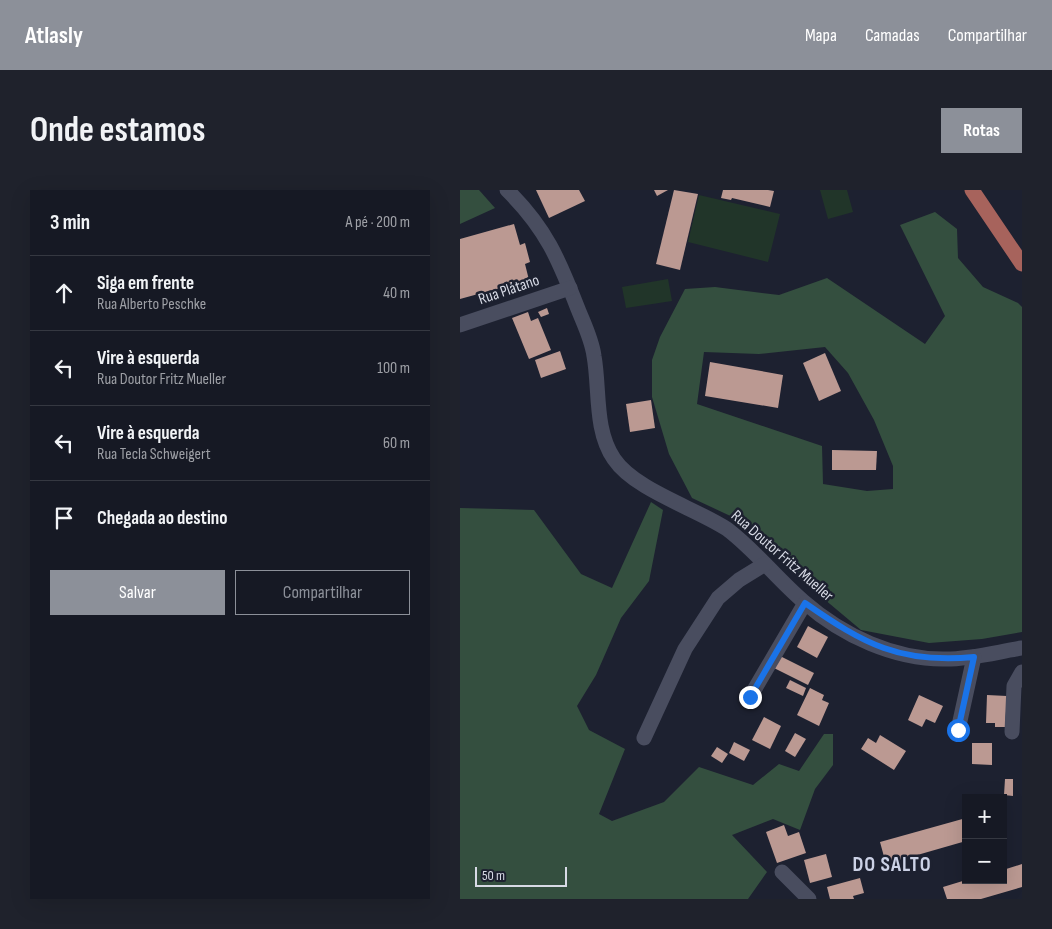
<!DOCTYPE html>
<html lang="pt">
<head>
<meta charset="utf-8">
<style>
  body { margin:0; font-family:"Sofia Sans Condensed",sans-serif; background:#1f222c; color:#f1f3f6 }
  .controls { position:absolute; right:15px; bottom:15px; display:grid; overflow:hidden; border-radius:0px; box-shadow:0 5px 20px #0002 }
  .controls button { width:45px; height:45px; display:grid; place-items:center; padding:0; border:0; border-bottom:1px solid #353841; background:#161924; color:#f1f3f6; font:25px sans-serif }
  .scale { position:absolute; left:15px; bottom:12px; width:92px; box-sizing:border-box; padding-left:5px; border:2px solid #d7dae5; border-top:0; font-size:14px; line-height:18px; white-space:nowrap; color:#d7dae5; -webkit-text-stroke:4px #1d2130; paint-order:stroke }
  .stop { position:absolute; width:15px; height:15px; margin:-11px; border:4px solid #1a73e8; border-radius:50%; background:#fff }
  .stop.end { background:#1a73e8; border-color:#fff; box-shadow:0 1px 5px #0008 }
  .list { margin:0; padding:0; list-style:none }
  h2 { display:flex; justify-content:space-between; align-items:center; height:65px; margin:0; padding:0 20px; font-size:21px }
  h2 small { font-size:16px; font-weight:400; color:#9ea0a6 }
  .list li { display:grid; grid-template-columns:32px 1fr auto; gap:15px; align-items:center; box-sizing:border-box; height:75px; padding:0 20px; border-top:1px solid #353841 }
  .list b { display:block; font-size:19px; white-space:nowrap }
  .list p { margin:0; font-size:16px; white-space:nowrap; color:#9ea0a6 }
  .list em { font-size:16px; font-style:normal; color:#9ea0a6 }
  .actions { display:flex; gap:10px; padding:15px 20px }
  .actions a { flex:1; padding:11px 0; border:1px solid #8c9099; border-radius:0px; text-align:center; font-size:18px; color:#8c9099 }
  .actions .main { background:#8c9099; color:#fff }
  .icon { flex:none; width:28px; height:28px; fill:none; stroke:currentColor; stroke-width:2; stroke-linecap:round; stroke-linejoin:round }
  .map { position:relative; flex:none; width:562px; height:709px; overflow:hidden; border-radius:0px }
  header { display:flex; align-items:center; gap:30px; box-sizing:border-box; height:70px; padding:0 25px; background:#8c9099; color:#fff }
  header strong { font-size:24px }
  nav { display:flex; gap:28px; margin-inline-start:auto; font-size:18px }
  .intro { display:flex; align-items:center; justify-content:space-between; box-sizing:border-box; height:120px; padding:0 30px }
  h1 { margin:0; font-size:35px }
  .button { padding:12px 22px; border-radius:0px; background:#8c9099; color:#fff; font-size:18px; font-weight:700 }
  main { display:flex; gap:30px; padding:0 30px }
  aside { flex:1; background:#161924; border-radius:0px; box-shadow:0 5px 20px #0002 }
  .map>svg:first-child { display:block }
</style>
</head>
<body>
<header>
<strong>Atlasly</strong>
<nav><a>Mapa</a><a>Camadas</a><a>Compartilhar</a></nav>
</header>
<div class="intro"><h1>Onde estamos</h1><a class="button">Rotas</a></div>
<main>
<aside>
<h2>3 min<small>A pé · 200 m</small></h2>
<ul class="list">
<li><svg class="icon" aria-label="ahead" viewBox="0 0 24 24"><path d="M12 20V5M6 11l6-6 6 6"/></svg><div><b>Siga em frente</b><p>Rua Alberto Peschke</p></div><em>40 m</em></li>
<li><svg class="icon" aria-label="left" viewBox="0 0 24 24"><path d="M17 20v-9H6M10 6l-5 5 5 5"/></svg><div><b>Vire à esquerda</b><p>Rua Doutor Fritz Mueller</p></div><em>100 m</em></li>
<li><svg class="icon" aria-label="left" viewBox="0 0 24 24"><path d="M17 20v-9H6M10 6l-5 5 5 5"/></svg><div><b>Vire à esquerda</b><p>Rua Tecla Schweigert</p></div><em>60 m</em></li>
<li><svg class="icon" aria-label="arrive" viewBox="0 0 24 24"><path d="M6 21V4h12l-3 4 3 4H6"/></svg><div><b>Chegada ao destino</b></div></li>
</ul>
<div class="actions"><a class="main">Salvar</a><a>Compartilhar</a></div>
</aside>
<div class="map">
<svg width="562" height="709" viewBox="0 0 562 709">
  <rect width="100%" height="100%" fill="#1d2130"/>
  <!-- green -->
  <g fill="#213529">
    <polygon points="360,0 387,0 393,22 368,29"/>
    <polygon points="239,5 320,24 308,72 228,52"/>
    <polygon points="208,89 212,111 166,118 162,97"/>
  </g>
  <!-- forest -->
  <g fill="#344f3f" fill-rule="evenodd">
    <polygon points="0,0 19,0 35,18 0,34"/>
    <path d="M 475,22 L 497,39 L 498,68 L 523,97 L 558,113 L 562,117 L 562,442 L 522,449 L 469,453 L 401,440 L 339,388 L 296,338 L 232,308 L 209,264 L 192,207 L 192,170 L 200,147 L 225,99 L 255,97 L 319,105 L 367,88 L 465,154 L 485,126 L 440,35 ZM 365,157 L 388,183 L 414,230 L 433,276 L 433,299 L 407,301 L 363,294 L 362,256 L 237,214 L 244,162 L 299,164 Z"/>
    <polygon points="191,312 203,320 189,391 161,428 136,485 117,516 129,540 165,559 139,624 152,631 204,612 239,577 293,595 319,574 339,581 364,544 373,544 373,575 355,599 340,640 313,629 272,645 307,682 288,709 0,709 0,318 74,320 121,384 152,398"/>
  </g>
  <!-- building -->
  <g fill="#bb9992">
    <polygon points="76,0 119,0 125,11 89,28"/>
    <polygon points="194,0 208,0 197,6"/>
    <polygon points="214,0 238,4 220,80 196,74"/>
    <polygon points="263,0 308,0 314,1 310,17 272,8 271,10 261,8"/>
    <polygon points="54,34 60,55 65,53 70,72 65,74 69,90 0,109 0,49"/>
    <polygon points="87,118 89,124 81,127 78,122"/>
    <polygon points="68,122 71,131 78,128 91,160 69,169 52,128"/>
    <polygon points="100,161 106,179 81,188 75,170"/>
    <polygon points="365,163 381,201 359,211 343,173"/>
    <polygon points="250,172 323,185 318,218 245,206"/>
    <polygon points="191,210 195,238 170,242 166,214"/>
    <polygon points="372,260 417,261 416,280 372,280"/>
    <polygon points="348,436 368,447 357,468 337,457"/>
    <polygon points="320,466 354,483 348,495 314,478"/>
    <polygon points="330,490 346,498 343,506 326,498"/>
    <polygon points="350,498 364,505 362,510 369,513 359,536 337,525"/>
    <polygon points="459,505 483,516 475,533 466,529 462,537 448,530"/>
    <polygon points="527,505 547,506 545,537 535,537 535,533 526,533"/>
    <polygon points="304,527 321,536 310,559 292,550"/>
    <polygon points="335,543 346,549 335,567 325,561"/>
    <polygon points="420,545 446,561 434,580 401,559 408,548 416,553"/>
    <polygon points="274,552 290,560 284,571 269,563"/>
    <polygon points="512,553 532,553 532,575 512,574"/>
    <polygon points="257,557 268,564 262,573 251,566"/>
    <polygon points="545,589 553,589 553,606 544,605"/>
    <polygon points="506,628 506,651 426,674 420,652"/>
    <polygon points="324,635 328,646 339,642 346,663 317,673 306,642"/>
    <polygon points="366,664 372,687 350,693 344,670"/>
    <polygon points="562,674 562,697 521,709 487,709 483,697 506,690 543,690 543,680"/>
    <polygon points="400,688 404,703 393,706 394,709 370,709 367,697"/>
  </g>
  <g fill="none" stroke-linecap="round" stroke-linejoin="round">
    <!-- minor -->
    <g stroke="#494d5f" stroke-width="15">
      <path d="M 47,0 C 86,38 99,70 118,119 C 124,134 132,150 134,166 C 140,199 134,240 154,269 C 175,300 235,318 267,339 C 295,360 317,389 344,412 C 383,446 435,470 486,469 C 512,469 537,462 562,458"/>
      <polyline points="0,135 110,98"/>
      <polyline points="290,507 345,413"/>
      <polyline points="498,540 514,467"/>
      <polyline points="552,542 554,496 562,482"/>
      <polyline points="184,548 225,459 258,408 279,390 305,374"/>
      <polyline points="322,682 349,709"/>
    </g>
    <!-- major -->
    <polyline stroke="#a7635c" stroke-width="15" points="512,0 562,74"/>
  </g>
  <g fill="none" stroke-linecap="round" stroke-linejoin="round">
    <!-- route -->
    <path stroke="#1a73e8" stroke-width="6" d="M 290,507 L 345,413 C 404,454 440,474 514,467 L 498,540"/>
  </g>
  <g text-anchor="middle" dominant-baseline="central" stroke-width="5" stroke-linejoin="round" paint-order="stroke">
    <!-- street labels -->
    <g font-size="16" fill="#d7dae5" stroke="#1d2130">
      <text transform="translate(49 100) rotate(-19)">Rua Plátano</text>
      <text transform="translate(322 366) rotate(41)">Rua Doutor Fritz Mueller</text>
    </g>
    <!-- district labels -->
    <g font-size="21" font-weight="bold" letter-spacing="1" fill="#ccd2e6" stroke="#1d2130">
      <text x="432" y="674">DO SALTO</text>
    </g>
  </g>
</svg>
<div class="controls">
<button>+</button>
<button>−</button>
</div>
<div class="scale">50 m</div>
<div class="stop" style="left:498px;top:540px"></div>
<div class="stop end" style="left:290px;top:507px"></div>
</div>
</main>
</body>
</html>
